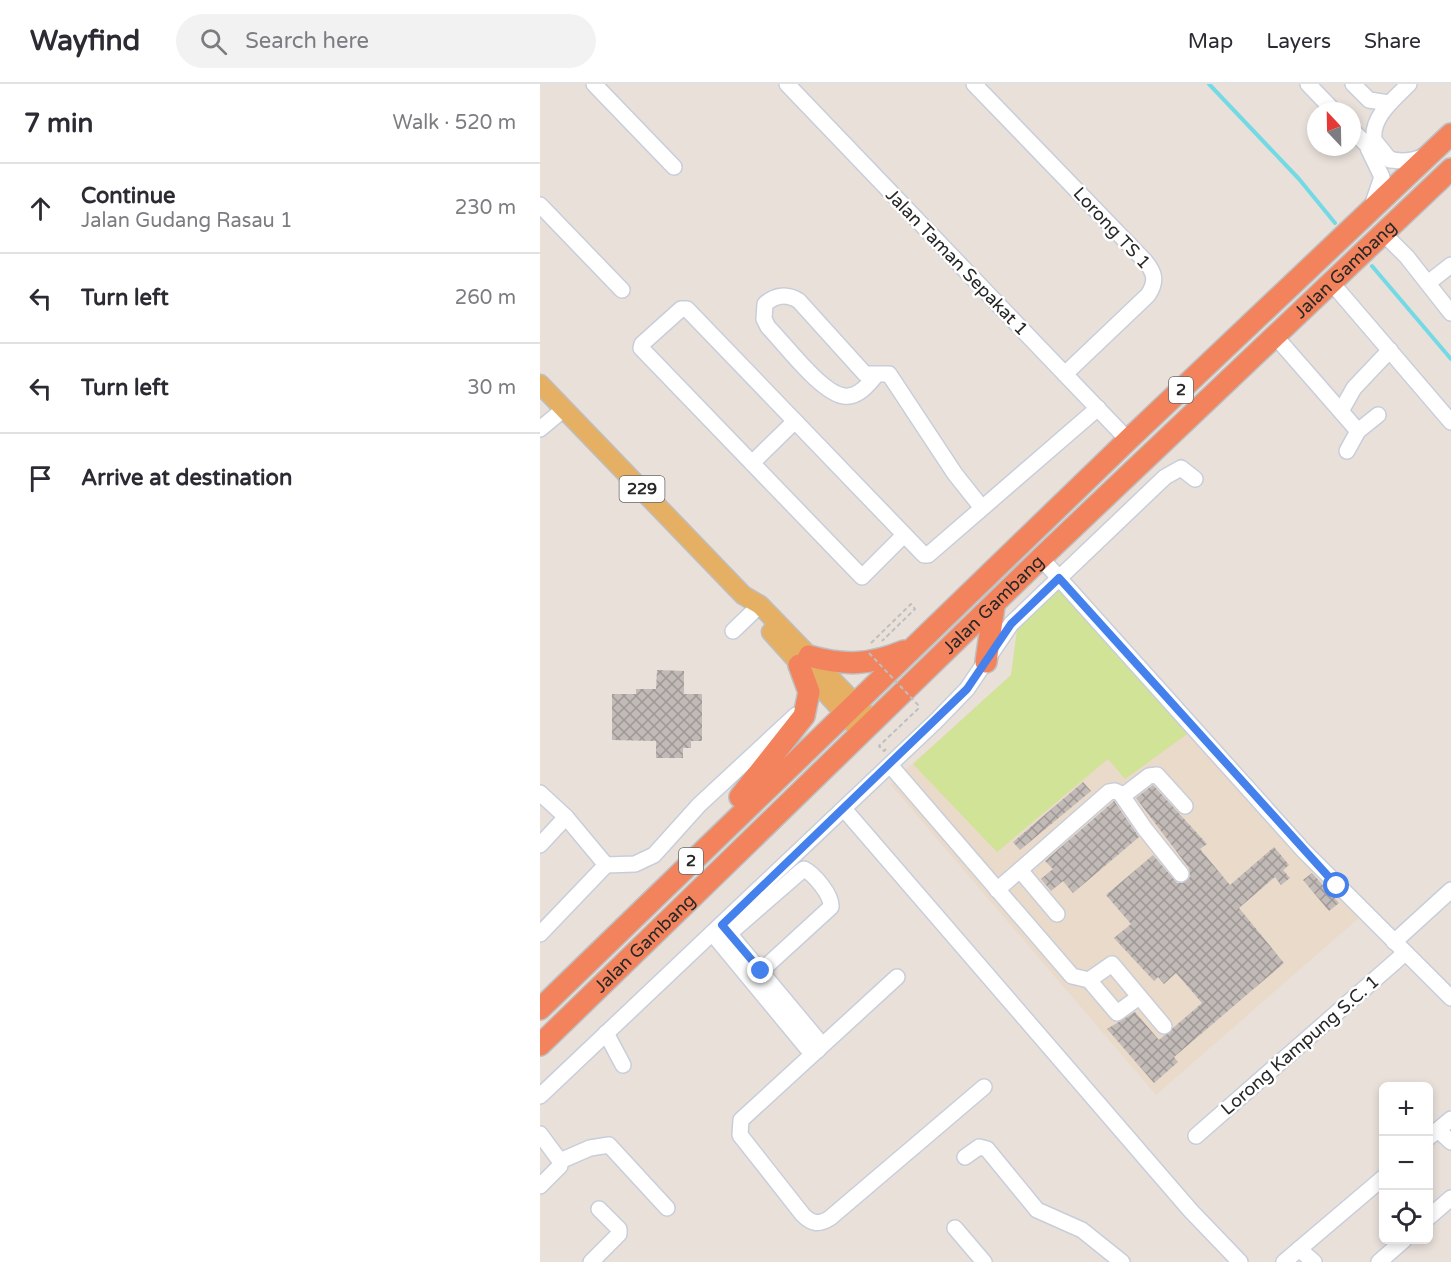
<!DOCTYPE html>
<html lang="en">
<head>
<meta charset="utf-8">
<style>
  body { margin:0; font-family:"Varela Round",sans-serif; background:#f2f2f3; color:#2b2b33 }
  .controls { position:absolute; right:18px; bottom:18px; display:grid; overflow:hidden; border-radius:9px; box-shadow:0 3px 9px #0003 }
  .controls button { width:54px; height:54px; display:grid; place-items:center; padding:0; border:0; border-bottom:2px solid #e1e1e2; background:#fff; color:#2b2b33; font:30px sans-serif }
  .compass { position:absolute; left:767px; top:18px; width:54px; height:54px; border-radius:50%; background:#fff; box-shadow:0 3px 9px #0003; rotate:338deg }
  .stop { position:absolute; width:18px; height:18px; margin:-14px; border:4px solid #4481ec; border-radius:50%; background:#fff }
  .stop.end { background:#4481ec; border-color:#fff; box-shadow:0 2px 6px #0008 }
  .list { margin:0; padding:0; list-style:none }
  h2 { display:flex; justify-content:space-between; align-items:center; height:78px; margin:0; padding:0 24px; font-size:26px }
  h2 small { font-size:20px; font-weight:400; color:#7c7c81 }
  .list li { display:grid; grid-template-columns:39px 1fr auto; gap:18px; align-items:center; box-sizing:border-box; height:90px; padding:0 24px; border-top:2px solid #e1e1e2 }
  .list b { display:block; font-size:22px; white-space:nowrap }
  .list p { margin:0; font-size:20px; white-space:nowrap; color:#7c7c81 }
  .list em { font-size:20px; font-style:normal; color:#7c7c81 }
  .icon { flex:none; width:33px; height:33px; fill:none; stroke:currentColor; stroke-width:2; stroke-linecap:round; stroke-linejoin:round }
  .map { position:relative; flex:none; width:911px; height:1178px; overflow:hidden }
  header { display:flex; align-items:center; gap:36px; box-sizing:border-box; height:84px; padding:0 30px; background:#fff; border-bottom:2px solid #e1e1e2 }
  header strong { font-size:28px }
  nav { display:flex; gap:33px; margin-inline-start:auto; font-size:21px }
  .search { width:420px; height:54px; background:#f2f2f3; display:flex; align-items:center; gap:15px; box-sizing:border-box; padding:0 21px; border-radius:33px; color:#7c7c81; font-size:22px }
  main { display:flex }
  aside { flex:1; background:#fff }
  .map>svg:first-child { display:block }
</style>
</head>
<body>
<header>
<strong>Wayfind</strong>
<div class="search"><svg class="icon" aria-label="search" viewBox="0 0 24 24"><circle cx="10" cy="10" r="6"/><path d="M15 15l6 6"/></svg>Search here</div>
<nav><a>Map</a><a>Layers</a><a>Share</a></nav>
</header>
<main>
<aside>
<h2>7 min<small>Walk · 520 m</small></h2>
<ul class="list">
<li><svg class="icon" aria-label="ahead" viewBox="0 0 24 24"><path d="M12 20V5M6 11l6-6 6 6"/></svg><div><b>Continue</b><p>Jalan Gudang Rasau 1</p></div><em>230 m</em></li>
<li><svg class="icon" aria-label="left" viewBox="0 0 24 24"><path d="M17 20v-9H6M10 6l-5 5 5 5"/></svg><div><b>Turn left</b></div><em>260 m</em></li>
<li><svg class="icon" aria-label="left" viewBox="0 0 24 24"><path d="M17 20v-9H6M10 6l-5 5 5 5"/></svg><div><b>Turn left</b></div><em>30 m</em></li>
<li><svg class="icon" aria-label="arrive" viewBox="0 0 24 24"><path d="M6 21V4h12l-3 4 3 4H6"/></svg><div><b>Arrive at destination</b></div></li>
</ul>
</aside>
<div class="map">
<svg width="911" height="1178" viewBox="0 0 911 1178">
  <defs>
    <pattern id="building-cross-hatch" width="8" height="8" patternUnits="userSpaceOnUse" patternTransform="scale(1.5)"><rect width="8" height="8" fill="#c1bab7"/><path d="M0 0l8 8M0 8l8-8" fill="none" stroke="#9d9795"/></pattern>
  </defs>
  <rect width="100%" height="100%" fill="#e9e0da"/>
  <!-- education -->
  <polygon fill="#eadaca" points="521,503 820,833 616,1011 350,700 471,591 478,539"/>
  <!-- pitch -->
  <polygon fill="#d0e396" points="521,503 650,648 585,695 568,675 457,768 373,680 471,591 478,539"/>
  <g fill="none" stroke-linecap="round" stroke-linejoin="round">
    <!-- stream -->
    <g stroke="#73dae5" stroke-width="4">
      <polyline points="669,0 759,95 795,139"/>
      <polyline points="832,182 911,275"/>
    </g>
  </g>
  <!-- building -->
  <g fill="url(#building-cross-hatch)">
    <polygon points="117,586 144,587 144,610 162,610 162,657 151,657 151,664 143,664 143,674 116,674 116,657 72,656 72,610 96,610 96,605 116,605"/>
    <polygon points="543,698 551,707 480,766 473,758"/>
    <polygon points="613,701 667,760 660,765 690,801 734,763 749,781 743,786 750,794 741,801 735,793 699,824 744,879 634,973 638,978 614,999 567,945 595,928 619,956 662,919 636,889 624,900 618,893 614,897 574,854 591,840 566,811 613,771 637,799 643,799 650,793 649,784 596,714"/>
    <polygon points="574,717 599,753 533,809 523,797 511,807 501,795 513,785 505,777"/>
    <polygon points="772,789 799,819 789,827 763,796"/>
  </g>
  <g fill="none" stroke-linecap="round" stroke-linejoin="round">
    <defs>
      <g id="minor">
        <polyline points="54,0 134,83"/>
        <polyline points="247,0 588,356"/>
        <path d="M 434,0 L 605,177 C 615,189 617,197 608,211 L 525,290"/>
        <polyline points="768,0 794,27"/>
        <polyline points="813,0 829,16 849,19"/>
        <path d="M 812,46 C 834,69 852,86 884,72"/>
        <polyline points="828,64 842,93 833,119"/>
        <path d="M 850,76 L 834,56 C 831,33 854,15 869,0"/>
        <polyline points="0,121 82,206"/>
        <polyline points="843,149 867,173 911,229"/>
        <polyline points="791,198 911,338"/>
        <polyline points="888,199 911,181"/>
        <polyline points="735,252 818,347 838,331"/>
        <path d="M 337,290 C 329,300 318,314 304,312 C 281,309 245,260 228,243 L 224,235 L 225,220 C 235,211 247,209 259,217 L 325,290 L 349,290 L 415,390 L 442,424"/>
        <polyline points="801,327 814,304 850,266"/>
        <polyline points="0,345 24,325"/>
        <polyline points="807,367 818,347"/>
        <polyline points="212,379 255,337"/>
        <polyline points="364,451 322,493 101,264 102,260 141,225 147,225 384,471 388,471 558,324"/>
        <polyline points="501,474 764,767 911,914"/>
        <polyline points="193,547 220,521"/>
        <polyline points="350,681 532,892 549,896 572,880 624,942"/>
        <polyline points="0,709 26,733 66,781 95,780 114,771 159,721 256,631"/>
        <polyline points="581,710 605,745 641,790"/>
        <polyline points="304,725 651,1127 700,1178"/>
        <polyline points="0,761 26,733"/>
        <polyline points="480,786 517,830"/>
        <polyline points="457,806 569,708 575,707 584,711 609,692 617,691 645,722"/>
        <polyline points="172,849 267,964 278,966 278,956 182,841"/>
        <path d="M 190,849 L 260,788 L 264,785 C 274,790 292,811 291,823 L 221,887"/>
        <polyline points="0,850 66,781"/>
        <polyline points="854,858 911,806"/>
        <path d="M 357,893 L 201,1036 L 200,1051 L 263,1131 C 272,1140 279,1141 290,1134 L 444,1003"/>
        <polyline points="549,896 577,929 599,913"/>
        <polyline points="66,949 83,981"/>
        <polyline points="0,1012 396,637 427,605 471,540 625,393 641,384 655,395"/>
        <polyline points="898,1046 911,1058"/>
        <polyline points="0,1050 20,1077 20,1082 0,1102"/>
        <polyline points="656,1052 865,869"/>
        <polyline points="888,1054 911,1035"/>
        <polyline points="425,1073 439,1063 447,1065 497,1126 542,1146 582,1178"/>
        <polyline points="20,1077 50,1064 69,1061 127,1124"/>
        <polyline points="888,1134 911,1114"/>
        <polyline points="415,1144 444,1178"/>
        <polyline points="759,1165 774,1178"/>
        <polyline points="51,1178 79,1150 79,1145 59,1125"/>
        <polyline points="744,1178 844,1093"/>
        <polyline points="839,1178 864,1156"/>
      </g>
      <g id="major">
        <polyline points="0,300 203,511 220,521 333,638"/>
        <polyline points="231,548 322,649"/>
      </g>
      <g id="highway">
        <path d="M 269,572 C 305,582 330,581 364,567"/>
        <polyline points="446,578 454,522"/>
        <polyline points="200,713 264,632 269,608 259,581"/>
        <polyline points="0,925 588,356 911,50"/>
        <path id="s1" d="M 0,961 L 501,474 L 911,85"/>
      </g>
    </defs>
    <!-- minor casing -->
    <use href="#minor" stroke="#c8ced9" stroke-width="18"/>
    <!-- major casing -->
    <use href="#major" stroke="#bebebe" stroke-width="21"/>
    <!-- highway casing -->
    <use href="#highway" stroke="#bebebe" stroke-width="24"/>
    <!-- path -->
    <g stroke="#bebebe" stroke-width="2" stroke-dasharray="4.5 3" stroke-linecap="butt">
      <polyline points="331,559 371,520 375,525 342,557"/>
      <polyline points="346,665 344,667 339,662 380,623"/>
    </g>
    <!-- minor -->
    <use href="#minor" stroke="#fff" stroke-width="15"/>
    <!-- major -->
    <use href="#major" stroke="#e5b063" stroke-width="18"/>
    <!-- highway -->
    <use href="#highway" stroke="#f2835c" stroke-width="21"/>
    <!-- path-bridge -->
    <polyline stroke="#bebebe" stroke-width="2" stroke-dasharray="4.5 3" stroke-linecap="butt" points="329,569 380,623"/>
  </g>
  <g fill="none" stroke-linecap="round" stroke-linejoin="round">
    <!-- route -->
    <polyline stroke="#4481ec" stroke-width="8" points="221,887 182,841 427,605 471,540 519,494 797,802"/>
  </g>
  <g text-anchor="middle" dominant-baseline="central" stroke-width="5" stroke-linejoin="round" paint-order="stroke">
    <!-- shield labels -->
    <g fill="#fff" stroke="#686868" stroke-width="1.5">
      <rect x="629" y="293" width="24" height="26" rx="4.5"/>
      <rect x="79.5" y="392" width="45" height="26" rx="4.5"/>
      <rect x="139" y="764" width="24" height="26" rx="4.5"/>
    </g>
    <g font-size="16" font-weight="bold" fill="#272727">
      <text x="641" y="306">2</text>
      <text x="102" y="405">229</text>
      <text x="151" y="777">2</text>
    </g>
    <!-- street labels -->
    <g font-size="18" fill="#272727" stroke="#fff">
      <text transform="translate(572 144) rotate(47)">Lorong TS 1</text>
      <text transform="translate(417 178) rotate(46)">Jalan Taman Sepakat 1</text>
      <text stroke="none"><textPath href="#s1" startOffset="1118">Jalan Gambang</textPath></text>
      <text stroke="none"><textPath href="#s1" startOffset="632">Jalan Gambang</textPath></text>
      <text stroke="none"><textPath href="#s1" startOffset="146">Jalan Gambang</textPath></text>
      <text transform="translate(760 961) rotate(-41)">Lorong Kampung S.C. 1</text>
    </g>
  </g>
</svg>
<div class="controls">
<button>+</button>
<button>−</button>
<button><svg class="icon" aria-label="locate" viewBox="0 0 24 24"><circle cx="12" cy="12" r="6"/><path d="M12 2v4M12 18v4M2 12h4M18 12h4"/></svg></button>
</div>
<svg class="compass" viewBox="-18 -18 36 36"><path d="M0-13l5 13h-10z" fill="#e53935"/><path d="M0 13l5-13h-10z" fill="#7c7c81"/></svg>
<div class="stop" style="left:797px;top:802px"></div>
<div class="stop end" style="left:221px;top:887px"></div>
</div>
</main>
</body>
</html>
